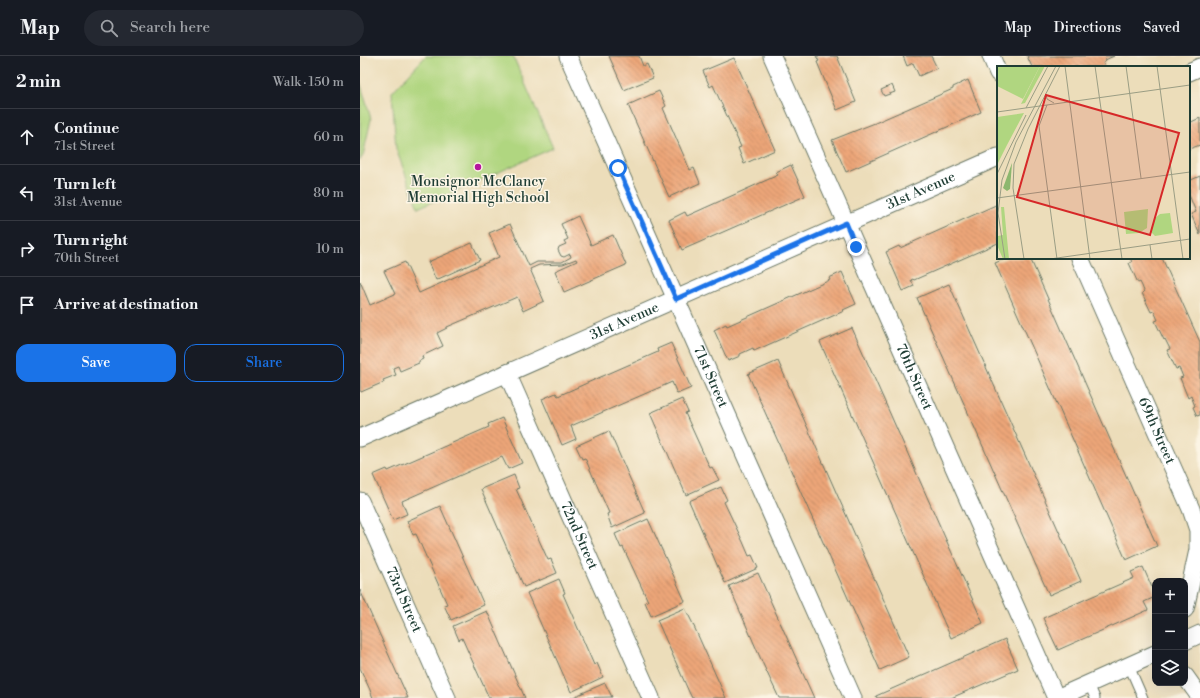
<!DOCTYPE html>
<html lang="en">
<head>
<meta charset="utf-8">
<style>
  body { margin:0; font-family:"Libre Bodoni",serif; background:#242831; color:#f1f3f6 }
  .controls { position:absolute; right:12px; bottom:12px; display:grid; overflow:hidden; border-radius:8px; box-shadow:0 4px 16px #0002 }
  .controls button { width:36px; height:36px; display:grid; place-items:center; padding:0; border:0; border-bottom:1px solid #363941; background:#171b24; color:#f1f3f6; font:20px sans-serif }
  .stop { position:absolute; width:12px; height:12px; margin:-9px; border:3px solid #1a73e8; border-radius:50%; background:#fff }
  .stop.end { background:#1a73e8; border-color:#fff; box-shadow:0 1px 4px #0008 }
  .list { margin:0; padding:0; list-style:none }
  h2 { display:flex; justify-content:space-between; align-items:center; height:52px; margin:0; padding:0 16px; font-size:17px }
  h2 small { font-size:13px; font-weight:400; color:#9ea1a6 }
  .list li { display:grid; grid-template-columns:26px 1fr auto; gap:12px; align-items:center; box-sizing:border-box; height:56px; padding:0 16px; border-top:1px solid #363941 }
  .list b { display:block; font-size:15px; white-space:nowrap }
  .list p { margin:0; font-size:13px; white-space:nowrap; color:#9ea1a6 }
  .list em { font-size:13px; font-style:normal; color:#9ea1a6 }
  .actions { display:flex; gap:8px; padding:12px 16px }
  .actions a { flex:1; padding:9px 0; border:1px solid #1a73e8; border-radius:12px; text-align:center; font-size:14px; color:#1a73e8 }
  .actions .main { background:#1a73e8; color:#fff }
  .icon { flex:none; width:22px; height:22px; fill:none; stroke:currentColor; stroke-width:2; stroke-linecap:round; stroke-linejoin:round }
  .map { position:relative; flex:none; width:840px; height:642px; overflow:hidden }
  header { display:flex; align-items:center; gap:24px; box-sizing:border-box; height:56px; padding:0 20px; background:#171b24; border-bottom:1px solid #363941 }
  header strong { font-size:19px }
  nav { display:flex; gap:22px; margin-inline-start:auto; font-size:14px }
  .search { width:280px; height:36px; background:#242831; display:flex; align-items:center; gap:10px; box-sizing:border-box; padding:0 14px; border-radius:22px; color:#9ea1a6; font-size:15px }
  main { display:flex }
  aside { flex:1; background:#171b24 }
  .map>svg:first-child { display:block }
</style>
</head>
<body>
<header>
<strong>Map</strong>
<div class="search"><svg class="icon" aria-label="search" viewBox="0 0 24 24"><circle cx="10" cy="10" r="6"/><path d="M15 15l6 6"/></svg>Search here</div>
<nav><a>Map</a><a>Directions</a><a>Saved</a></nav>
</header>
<main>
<aside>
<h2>2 min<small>Walk · 150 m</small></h2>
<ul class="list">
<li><svg class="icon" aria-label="ahead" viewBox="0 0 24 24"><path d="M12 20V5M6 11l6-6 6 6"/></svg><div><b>Continue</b><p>71st Street</p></div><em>60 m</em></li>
<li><svg class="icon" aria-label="left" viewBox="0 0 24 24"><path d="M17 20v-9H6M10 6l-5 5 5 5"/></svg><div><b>Turn left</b><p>31st Avenue</p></div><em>80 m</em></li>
<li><svg class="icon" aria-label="right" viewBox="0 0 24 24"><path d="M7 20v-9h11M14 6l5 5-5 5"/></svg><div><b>Turn right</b><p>70th Street</p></div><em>10 m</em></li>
<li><svg class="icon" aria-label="arrive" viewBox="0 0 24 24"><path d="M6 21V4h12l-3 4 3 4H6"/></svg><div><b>Arrive at destination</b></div></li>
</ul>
<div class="actions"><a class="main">Save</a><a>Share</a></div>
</aside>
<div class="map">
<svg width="840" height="642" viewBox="0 0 840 642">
  <defs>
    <pattern id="building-back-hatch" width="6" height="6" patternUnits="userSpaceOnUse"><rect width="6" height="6" fill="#eda678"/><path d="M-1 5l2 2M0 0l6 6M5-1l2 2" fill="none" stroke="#bf8863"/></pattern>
  </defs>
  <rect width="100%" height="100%" fill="#fcf5e5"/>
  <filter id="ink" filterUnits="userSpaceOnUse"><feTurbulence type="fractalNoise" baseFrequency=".025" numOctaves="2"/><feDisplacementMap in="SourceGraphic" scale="8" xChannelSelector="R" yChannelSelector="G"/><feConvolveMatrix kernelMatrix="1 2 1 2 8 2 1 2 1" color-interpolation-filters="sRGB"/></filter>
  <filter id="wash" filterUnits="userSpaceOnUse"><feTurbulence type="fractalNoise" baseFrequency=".012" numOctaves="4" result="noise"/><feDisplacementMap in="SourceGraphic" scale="16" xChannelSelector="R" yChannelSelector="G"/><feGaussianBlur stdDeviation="0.9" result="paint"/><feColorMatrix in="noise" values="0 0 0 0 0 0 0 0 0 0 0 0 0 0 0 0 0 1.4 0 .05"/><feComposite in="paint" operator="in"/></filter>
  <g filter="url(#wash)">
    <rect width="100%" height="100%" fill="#ecddba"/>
    <!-- park -->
    <g fill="#b0d680" stroke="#688a5a">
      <polygon points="66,0 153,0 193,92 58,152 36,93 32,36"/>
      <polygon points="0,26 11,63 3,100 0,104"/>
    </g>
    <g id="blocks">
      <!-- building -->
      <g fill="url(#building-back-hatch)">
        <polygon points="249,0 279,0 283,10 287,8 293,22 264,34"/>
        <polygon points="456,0 477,0 496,46 477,54 457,6 459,5"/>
        <polygon points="543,0 571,0 577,12 559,20 553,7 547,10"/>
        <polygon points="667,0 754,0 745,4 746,5 743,7 745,11 672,11"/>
        <polygon points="374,2 415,94 384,108 378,92 381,91 353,29 350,31 343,15"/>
        <polygon points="608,24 621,56 486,116 472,84 515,67 593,33 593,31"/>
        <polygon points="532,29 535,36 524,40 521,34"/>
        <polygon points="299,35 306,50 303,52 330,114 334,112 340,127 309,141 268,49"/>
        <polygon points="840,62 840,89 829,93 829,67"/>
        <polygon points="431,109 445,140 322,194 309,164 325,156 327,160 418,119 416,116"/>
        <polygon points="840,120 840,179 831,158 836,156 829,139 829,125"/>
        <polygon points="638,148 638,187 554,224 553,223 551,224 554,230 543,235 526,196 539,190 540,192"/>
        <polygon points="218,160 231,189 253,179 266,209 204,236 195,215 217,205 216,203 203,208 179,209 170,213 184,245 163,255 157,241 87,271 87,272 77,277 83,290 62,300 63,303 59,305 59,307 40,315 38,310 33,312 36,319 23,324 24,326 1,336 0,334 0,225 10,249 35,238 24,215 45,206 59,237 139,201 129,177 150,168 169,210 177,206 202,206 211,201 210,198 204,201 201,200 198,194 199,191 206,188 204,185 208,183 201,168"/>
        <polygon points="112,187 120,204 76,224 68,206"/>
        <polygon points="647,202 670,202 797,490 766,504 635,207"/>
        <polygon points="770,202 802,202 840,286 840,359 837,360 833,351 835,350 831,340 828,342 820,322 823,321 821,316 819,312 816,313 807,294 810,293 805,283 804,284 795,265 798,264 794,255 791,256 782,237 784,235 782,230 780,226 778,227 769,207 772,206"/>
        <polygon points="482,216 496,248 483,254 484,255 394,295 393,292 380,298 380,300 368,305 354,274 366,268 367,270 470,224 469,222"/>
        <polygon points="589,228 721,525 689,539 557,242"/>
        <polygon points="492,272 623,567 591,582 460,286"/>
        <polygon points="311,287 331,332 317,338 312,326 211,370 216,383 202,389 182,343 196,337 198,340 227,327 298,296 297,293"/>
        <polygon points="418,305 549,601 520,614 388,318"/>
        <polygon points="322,343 328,356 325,357 350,412 352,411 359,424 326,439 290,357"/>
        <polygon points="142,362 162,407 148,413 142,401 85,426 42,445 47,458 33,464 13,419 27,413 28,415 129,371 128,368"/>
        <polygon points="249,375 285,457 252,472 247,458 249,457 225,402 222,403 216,390"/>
        <polygon points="154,419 159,432 156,433 188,504 191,503 197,517 164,531 121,433"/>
        <polygon points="361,431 367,444 364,446 383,486 389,500 392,499 398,512 365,527 329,445"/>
        <polygon points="80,450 124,549 91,564 84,549 87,548 56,478 53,479 47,465"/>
        <polygon points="288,463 325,545 291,560 285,546 288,545 282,532 263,491 261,492 255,478"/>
        <polygon points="783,511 795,538 795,541 784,546 788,554 698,594 683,562 774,522 771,516"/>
        <polygon points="398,517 444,620 454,642 419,642 403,608 369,530"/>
        <polygon points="199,523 205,537 203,538 234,609 237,607 243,621 211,636 167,537"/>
        <polygon points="0,534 27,595 48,642 13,642 10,634 0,612"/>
        <polygon points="325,552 332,566 366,642 332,642 329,636 297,564"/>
        <polygon points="127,555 133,569 165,642 129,642 102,582 99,584 93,570"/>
        <polygon points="645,583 658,613 591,642 517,642 516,640"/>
        <polygon points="245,627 252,641 211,642"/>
      </g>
    </g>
  </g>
  <g filter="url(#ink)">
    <use href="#blocks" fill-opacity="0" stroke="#677563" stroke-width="1"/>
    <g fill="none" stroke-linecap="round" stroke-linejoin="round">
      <defs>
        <g id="lane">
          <polyline points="769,610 783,642"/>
          <polyline points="729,628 735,642"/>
        </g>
        <g id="street">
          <path id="s1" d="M 208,0 L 493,642"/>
          <path id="s2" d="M 412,0 L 696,642"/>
          <polyline points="631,0 638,17"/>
          <polyline points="829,16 840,11"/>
          <path id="s3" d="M 720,202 L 831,453 L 838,474 L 838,494 L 825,553"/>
          <path id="s4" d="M 147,317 L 291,642"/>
          <path id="s5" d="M 0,382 L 638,101"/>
          <path id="s6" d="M 0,445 L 87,642"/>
          <polyline points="825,585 840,578"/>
          <polyline points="825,620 840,641"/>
          <polyline points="697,642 795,598"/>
        </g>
      </defs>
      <!-- lane casing -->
      <use href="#lane" stroke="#677563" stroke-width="11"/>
      <!-- street casing -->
      <use href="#street" stroke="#677563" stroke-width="19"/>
      <!-- lane -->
      <use href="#lane" stroke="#fff" stroke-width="9"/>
      <!-- street -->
      <use href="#street" stroke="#fff" stroke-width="17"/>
    </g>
  </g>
  <g fill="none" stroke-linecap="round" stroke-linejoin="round" filter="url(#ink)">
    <!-- route -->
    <polyline stroke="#1a73e8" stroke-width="5" points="258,112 316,243 486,167 496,191"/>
  </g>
  <!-- markers -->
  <circle fill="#b5179e" stroke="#fcf5e5" stroke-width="1.5" cx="118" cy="111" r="4"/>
  <g text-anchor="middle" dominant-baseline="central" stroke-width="3" stroke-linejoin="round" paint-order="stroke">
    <!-- poi labels -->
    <g font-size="14" fill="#1f3d34" stroke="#fcf5e5">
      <text x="118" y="126">Monsignor McClancy<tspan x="118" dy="16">Memorial High School</tspan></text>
    </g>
    <!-- street labels -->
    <g font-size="14" fill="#1f3d34" stroke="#fcf5e5">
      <text stroke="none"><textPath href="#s5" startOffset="613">31st Avenue</textPath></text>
      <text stroke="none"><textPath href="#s5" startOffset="289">31st Avenue</textPath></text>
      <text stroke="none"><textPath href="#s1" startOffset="351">71st Street</textPath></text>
      <text stroke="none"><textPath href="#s2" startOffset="351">70th Street</textPath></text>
      <text stroke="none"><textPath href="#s3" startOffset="189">69th Street</textPath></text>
      <text stroke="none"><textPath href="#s4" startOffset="178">72nd Street</textPath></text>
      <text stroke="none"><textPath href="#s6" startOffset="108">73rd Street</textPath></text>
    </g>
  </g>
  <!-- overview -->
  <g transform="translate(637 10)">
    <rect width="193" height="193" fill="#ecddba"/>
    <path d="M 4,141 L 7,141 L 12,193 L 6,193 L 0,179 L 0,163 L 1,170 L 6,169 Z" fill="#b0d680"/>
    <path d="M 15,97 L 13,123 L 10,125 L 6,122 Z" fill="#8cb76e"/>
    <path d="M 0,0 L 43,0 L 26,33 L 0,20 Z" fill="#b0d680"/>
    <path d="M 43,0 L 48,0 L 28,37 L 24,38 ZM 27,47 L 10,79 L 0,99 L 0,51 ZM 151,143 L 150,162 L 142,167 L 129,168 L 127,146 ZM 173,147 L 176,167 L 158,170 L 154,166 L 157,153 L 163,148 Z" fill="#b0d680"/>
    <path fill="none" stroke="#9a9d84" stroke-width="1" d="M 68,0 L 93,193M 98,0 L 125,193M 129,0 L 144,112M 160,0 L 186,193M 49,28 L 50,33 L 57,37M 50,39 L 42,60 L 60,193M 29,42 L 51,0M 0,46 L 193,19M 0,108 L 29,49M 0,132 L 193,106M 153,179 L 155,193M 8,193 L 1,147 L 5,114 L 19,76 L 59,0M 27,193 L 16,122 L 17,98 L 31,63 L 63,0M 53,193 L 193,173"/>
    <path fill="#d62828" fill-opacity="0.15" stroke="#d62828" stroke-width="2" d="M 49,29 L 182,67 L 153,169 L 20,131 Z"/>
    <rect width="193" height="193" fill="none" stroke="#1f3d34" stroke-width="2"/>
  </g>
</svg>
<div class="controls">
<button>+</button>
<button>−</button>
<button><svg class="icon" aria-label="layers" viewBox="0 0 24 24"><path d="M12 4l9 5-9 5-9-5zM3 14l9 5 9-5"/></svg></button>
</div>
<div class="stop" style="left:258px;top:112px"></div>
<div class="stop end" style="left:496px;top:191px"></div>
</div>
</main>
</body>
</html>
